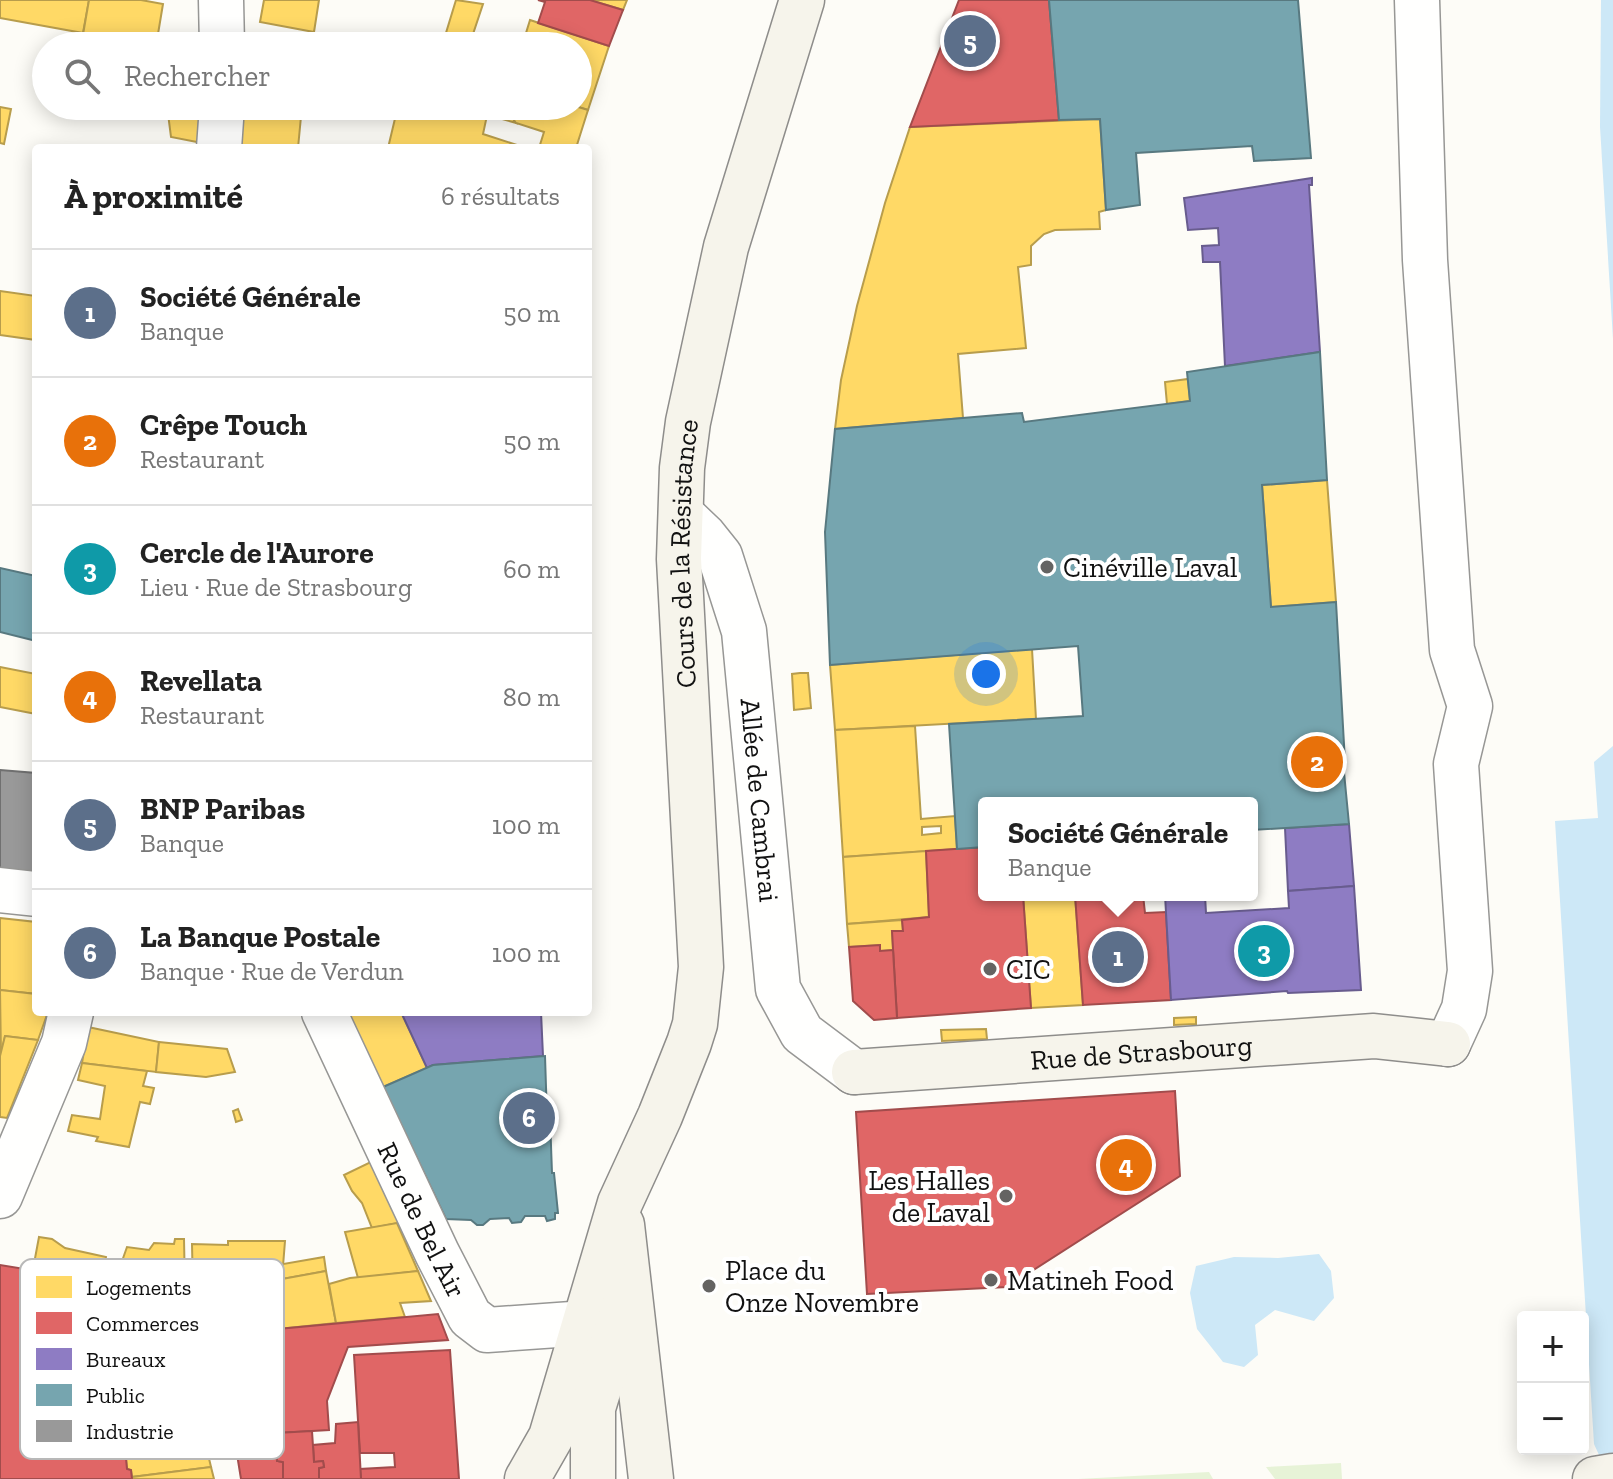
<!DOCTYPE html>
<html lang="fr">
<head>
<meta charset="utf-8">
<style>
  body { margin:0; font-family:"Zilla Slab",serif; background:#f2f2f2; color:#222 }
  .controls { position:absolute; right:24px; bottom:24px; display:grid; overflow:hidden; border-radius:8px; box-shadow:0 4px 20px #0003 }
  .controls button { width:72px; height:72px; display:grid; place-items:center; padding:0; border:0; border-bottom:2px solid #e0e0e0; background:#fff; color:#222; font:40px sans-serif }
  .you { position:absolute; left:986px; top:674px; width:28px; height:28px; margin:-20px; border:6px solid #fff; border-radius:50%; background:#1a73e8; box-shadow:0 0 0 12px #1a73e833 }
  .badge { display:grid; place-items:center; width:52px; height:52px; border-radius:50%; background:#646362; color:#fff; font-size:26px; font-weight:700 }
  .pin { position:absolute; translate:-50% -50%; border:4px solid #fff; box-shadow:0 2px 8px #0006 }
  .popup { position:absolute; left:978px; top:797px; width:280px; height:104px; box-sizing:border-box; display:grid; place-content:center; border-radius:8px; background:#fff; filter:drop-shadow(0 2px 6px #0005); font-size:26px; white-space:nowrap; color:#767676 }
  .popup b { font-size:30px; color:#222 }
  .popup::after { content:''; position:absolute; left:50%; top:100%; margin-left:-16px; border:16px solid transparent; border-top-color:#fff }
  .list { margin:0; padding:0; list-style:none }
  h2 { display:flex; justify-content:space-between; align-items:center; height:104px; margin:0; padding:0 32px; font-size:34px }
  h2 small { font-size:26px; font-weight:400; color:#767676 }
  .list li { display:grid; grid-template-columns:52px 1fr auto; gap:24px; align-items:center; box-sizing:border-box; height:128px; padding:0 32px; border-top:2px solid #e0e0e0 }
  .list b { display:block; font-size:30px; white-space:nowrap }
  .list p { margin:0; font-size:26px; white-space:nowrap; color:#767676 }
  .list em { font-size:26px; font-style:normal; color:#767676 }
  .icon { flex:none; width:44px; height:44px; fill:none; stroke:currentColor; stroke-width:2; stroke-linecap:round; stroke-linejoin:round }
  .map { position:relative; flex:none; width:1613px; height:1479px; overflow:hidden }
  .search { position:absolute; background:#fff; box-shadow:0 4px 20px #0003; left:32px; top:32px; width:560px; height:88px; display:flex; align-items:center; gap:20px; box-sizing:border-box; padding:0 28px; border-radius:44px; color:#767676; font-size:30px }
  .panel { position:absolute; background:#fff; box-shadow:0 4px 20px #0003; left:32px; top:144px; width:560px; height:872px; border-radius:8px }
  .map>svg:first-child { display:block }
</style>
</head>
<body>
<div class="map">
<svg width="1613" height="1479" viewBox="0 0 1613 1479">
  <rect width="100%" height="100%" fill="#fdfcf7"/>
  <!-- green -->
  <g fill="#e7f3d7">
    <polygon points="1341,1463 1342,1479 1275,1479 1266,1467"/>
    <polygon points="1209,1472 1213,1479 1078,1479"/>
  </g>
  <!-- water -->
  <g fill="#cde8f7">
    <polygon points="1601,0 1613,0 1613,339 1600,127"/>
    <polygon points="1613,746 1613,1479 1610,1479 1594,1444 1555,821 1598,818 1594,762"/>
    <polygon points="1319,1254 1331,1271 1334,1298 1314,1321 1275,1310 1255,1325 1258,1355 1244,1367 1223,1362 1197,1329 1190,1293 1196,1266 1234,1257 1278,1258"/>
  </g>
  <!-- homes -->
  <g fill="#ffd966" stroke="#b89d4c" stroke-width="2" fill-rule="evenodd">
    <polygon points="0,0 89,0 83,33 0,18"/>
    <polygon points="89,0 141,0 163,4 156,46 106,37 104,46 81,46"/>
    <polygon points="264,0 319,0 314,32 260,22"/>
    <polygon points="456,0 483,4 469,46 442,46"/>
    <polygon points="590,0 627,0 623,10"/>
    <polygon points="530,20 609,46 588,110 575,106 578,106 578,46 522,46"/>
    <polygon points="167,106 199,106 202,143 171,137"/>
    <polygon points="234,106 302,106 298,148 235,148"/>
    <polygon points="398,106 489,106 483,134 526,148 388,148"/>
    <polygon points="489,106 514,106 511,116 516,123 488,115"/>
    <polygon points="514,106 575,106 588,110 576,148 539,148 544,132 516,123 511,116"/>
    <polygon points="0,107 11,109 4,144 0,143"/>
    <polygon points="1100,119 1106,210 1099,212 1100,229 1055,230 1044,234 1031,246 1031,265 1018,267 1026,348 958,354 963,418 835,429 841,380 857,306 885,203 910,127"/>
    <polygon points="0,291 36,296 36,340 0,335"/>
    <polygon points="1188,379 1190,401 1167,404 1165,382"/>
    <polygon points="1327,480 1336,602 1271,607 1262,485"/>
    <polygon points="1032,649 1036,719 835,730 830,665"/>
    <polygon points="0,667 36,674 36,714 0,707"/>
    <polygon points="800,673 808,673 811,708 794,710 792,674"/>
    <path d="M 915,726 L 921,819 L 955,816 L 957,849 L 843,857 L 835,730 ZM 941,826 L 941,833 L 922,835 L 922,827 Z"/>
    <polygon points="926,851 929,917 847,924 843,857"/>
    <polygon points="1023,895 1075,895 1083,1005 1031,1008"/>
    <polygon points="0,918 36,922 36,994 0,990"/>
    <polygon points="902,920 903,931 892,931 893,950 880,951 880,945 849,947 847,924"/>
    <polygon points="0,990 36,994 36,1012 48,1012 38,1040 5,1036 1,1056"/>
    <polygon points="347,1012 401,1012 427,1068 383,1087"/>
    <polygon points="1196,1017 1196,1024 1174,1025 1174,1018"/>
    <polygon points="88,1027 159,1042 156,1072 82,1063"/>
    <polygon points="986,1029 987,1039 942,1041 941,1030"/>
    <polygon points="5,1036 38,1040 7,1118 0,1117 0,1056"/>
    <polygon points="159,1042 227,1049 235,1072 206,1077 156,1072"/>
    <polygon points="82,1063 147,1071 143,1086 154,1088 150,1104 140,1102 129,1147 96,1141 98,1137 68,1131 72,1115 100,1119 105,1086 78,1080"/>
    <polygon points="238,1109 242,1120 236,1122 233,1111"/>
    <polygon points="379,1158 408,1221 372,1228 362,1203 352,1191 344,1175"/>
    <polygon points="397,1223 418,1271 358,1278 345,1232"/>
    <polygon points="39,1237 52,1239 65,1248 106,1257 102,1285 100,1285 98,1292 30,1285"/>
    <polygon points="175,1239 184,1239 185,1289 151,1289 151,1272 121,1264 127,1247 149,1250 154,1243 174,1244"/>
    <polygon points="228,1241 285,1241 281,1291 193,1291 192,1244 228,1245"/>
    <polygon points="324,1257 326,1271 282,1279 283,1264"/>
    <polygon points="326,1271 336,1323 278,1329 282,1279"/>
    <polygon points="418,1271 431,1301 400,1303 405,1317 336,1323 329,1284 350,1278"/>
    <polygon points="151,1289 183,1289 183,1294 150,1294"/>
    <polygon points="263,1304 280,1305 276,1353 240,1357 238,1330 261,1329"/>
    <polygon points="202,1429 211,1467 132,1477 131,1470 127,1469 124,1437"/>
    <polygon points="211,1467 214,1479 132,1479 132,1477"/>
  </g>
  <!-- shops -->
  <g fill="#e06666" stroke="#a24c4c" stroke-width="2">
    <polygon points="538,0 590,0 623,10 609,46 538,23 545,2"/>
    <polygon points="959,0 1049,0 1059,120 910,127"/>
    <polygon points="984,847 984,895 1023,895 1031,1008 897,1018 892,931 903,931 902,920 929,917 926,851"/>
    <polygon points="1075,895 1143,895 1145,913 1166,912 1171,1000 1083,1005"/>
    <polygon points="880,945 880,951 893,950 897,1018 874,1020 853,1001 849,947"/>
    <polygon points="1175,1091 1180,1176 1007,1287 867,1294 856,1112"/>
    <polygon points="106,1259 151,1272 146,1392 194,1387 200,1422 142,1427 142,1435 124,1437 127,1469 131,1470 132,1479 0,1479 0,1265 31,1270 30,1285 98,1292 100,1285 102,1285"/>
    <polygon points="438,1314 448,1340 348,1347 327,1401 329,1430 260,1434 260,1392 240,1392 240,1357 276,1353 278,1329"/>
    <polygon points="450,1350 459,1479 361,1479 360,1469 395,1467 394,1453 360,1453 354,1355"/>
    <polygon points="240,1392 260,1392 260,1434 276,1433 277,1461 283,1462 283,1479 241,1479 235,1442 240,1413"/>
    <polygon points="358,1422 361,1479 319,1479 319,1468 324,1467 323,1461 314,1462 313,1445 335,1443 336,1424"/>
    <polygon points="312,1431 314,1462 323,1461 324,1467 319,1468 319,1479 283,1479 283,1462 277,1461 276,1433"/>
  </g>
  <!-- offices -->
  <g fill="#8e7cc3" stroke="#685c8e" stroke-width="2">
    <polygon points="1312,178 1312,185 1309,185 1320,352 1225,366 1220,262 1203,262 1202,246 1219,245 1218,228 1188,230 1184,198"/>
    <polygon points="1349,824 1354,886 1288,891 1285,828"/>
    <polygon points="1354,886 1361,990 1288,993 1287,991 1171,1000 1165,895 1205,895 1206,913 1289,908 1288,891"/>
    <polygon points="401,1012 541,1012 543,1056 433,1065 427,1068"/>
  </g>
  <!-- public -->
  <g fill="#76a5af" stroke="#587980" stroke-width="2">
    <polygon points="1049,0 1298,0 1311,158 1254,161 1252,146 1136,153 1140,205 1106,210 1100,119 1059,120"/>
    <polygon points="1320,352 1327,480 1262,485 1271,607 1336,602 1345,762 1343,762 1349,824 1252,830 1252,803 984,803 984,847 957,849 949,724 1083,716 1078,646 830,665 825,532 835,429 1022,413 1024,422 1190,401 1187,372"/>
    <polygon points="0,568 36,576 36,641 0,632"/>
    <polygon points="545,1056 547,1118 550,1118 552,1173 554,1173 558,1213 555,1213 555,1219 547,1221 545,1216 525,1216 521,1222 512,1223 509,1218 490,1219 483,1225 477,1225 471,1220 446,1219 383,1087 433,1065"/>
  </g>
  <!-- industry -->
  <polygon fill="#999" stroke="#707070" stroke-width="2" points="0,770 36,773 36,878 0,874"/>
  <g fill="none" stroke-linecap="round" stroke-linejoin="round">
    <defs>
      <g id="minor">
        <polyline points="221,0 222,46"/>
        <polyline points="1417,0 1425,260 1452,650 1470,706 1456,764 1470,971 1464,1009 1448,1044"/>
        <polyline points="219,148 222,106"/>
        <polyline points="0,890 36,894"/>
        <path id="s1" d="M 324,1012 L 437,1253 L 470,1317 L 487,1330 L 586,1323"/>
        <polyline points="0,1196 64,1043 71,1012"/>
      </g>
      <g id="tertiary">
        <path id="s2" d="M 681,514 L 704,536 L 720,556 L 744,631 L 778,989 L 802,1033 L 854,1072"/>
      </g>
      <g id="secondary">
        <path id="s3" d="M 854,1072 L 1374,1036 L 1448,1044"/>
        <polyline points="622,1225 651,1479"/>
        <path id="s4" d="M 527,1479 L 551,1437 L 620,1203 L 660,1116 L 689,1043 L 695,1024 L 701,967 L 679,559 L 682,468 L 688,422 L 726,247 L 802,0"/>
        <polyline points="593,1479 593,1408 625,1304"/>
        <polyline points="1595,1479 1613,1476"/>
      </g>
    </defs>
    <!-- minor casing -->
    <use href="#minor" stroke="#979795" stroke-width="47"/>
    <!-- tertiary casing -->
    <use href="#tertiary" stroke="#979795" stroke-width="47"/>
    <!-- secondary casing -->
    <use href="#secondary" stroke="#8e8d8b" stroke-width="47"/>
    <!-- minor -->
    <use href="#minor" stroke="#fffffe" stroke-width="44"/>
    <!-- tertiary -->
    <use href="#tertiary" stroke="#fffffe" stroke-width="44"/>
    <!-- secondary -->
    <use href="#secondary" stroke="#f6f4eb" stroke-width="44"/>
  </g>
  <!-- markers -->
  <g fill="#646362" stroke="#fff" stroke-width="3">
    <circle cx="1047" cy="567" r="8"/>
    <circle cx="990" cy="969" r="8"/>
    <circle cx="1006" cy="1196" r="8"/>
    <circle cx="991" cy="1280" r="8"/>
    <circle cx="709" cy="1286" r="8"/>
  </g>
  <g text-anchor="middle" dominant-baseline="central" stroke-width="8" stroke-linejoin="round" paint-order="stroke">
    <!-- street labels -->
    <g font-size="28" fill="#111" stroke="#fff">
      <text stroke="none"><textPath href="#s4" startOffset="958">Cours de la Résistance</textPath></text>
      <text stroke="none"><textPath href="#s2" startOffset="306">Allée de Cambrai</textPath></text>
      <text stroke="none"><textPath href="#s3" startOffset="288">Rue de Strasbourg</textPath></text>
      <text stroke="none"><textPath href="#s1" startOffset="230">Rue de Bel Air</textPath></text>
    </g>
    <!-- poi labels -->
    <g font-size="28" fill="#111" stroke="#fff" text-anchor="start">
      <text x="1063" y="567">Cinéville Laval</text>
      <text x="1006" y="969">CIC</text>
      <text x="990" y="1180" text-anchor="end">Les Halles<tspan x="990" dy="32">de Laval</tspan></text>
      <text x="725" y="1270">Place du<tspan x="725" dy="32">Onze Novembre</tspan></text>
      <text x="1007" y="1280">Matineh Food</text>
    </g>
  </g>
  <!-- legend -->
  <rect x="20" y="1259" width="264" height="200" rx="12" fill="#fff" stroke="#b8b8b8" stroke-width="2"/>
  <rect x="36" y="1276" width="36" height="22" fill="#ffd966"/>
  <rect x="36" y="1312" width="36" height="22" fill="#e06666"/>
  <rect x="36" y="1348" width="36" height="22" fill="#8e7cc3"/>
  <rect x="36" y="1384" width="36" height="22" fill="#76a5af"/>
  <rect x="36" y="1420" width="36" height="22" fill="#999"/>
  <g font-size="22" fill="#111">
    <text x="86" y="1295">Logements</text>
    <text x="86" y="1331">Commerces</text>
    <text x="86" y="1367">Bureaux</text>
    <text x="86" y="1403">Public</text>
    <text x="86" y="1439">Industrie</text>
  </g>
</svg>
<div class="controls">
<button>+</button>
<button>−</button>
</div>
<div class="you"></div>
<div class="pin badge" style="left:1118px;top:957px;background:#5c6f8a">1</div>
<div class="popup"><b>Société Générale</b>Banque</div>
<div class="pin badge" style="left:1317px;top:762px;background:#e8710a">2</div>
<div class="pin badge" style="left:1264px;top:951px;background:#0f9aa8">3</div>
<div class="pin badge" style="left:1126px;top:1165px;background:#e8710a">4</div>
<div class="pin badge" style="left:970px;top:41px;background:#5c6f8a">5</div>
<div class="pin badge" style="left:529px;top:1118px;background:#5c6f8a">6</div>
<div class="search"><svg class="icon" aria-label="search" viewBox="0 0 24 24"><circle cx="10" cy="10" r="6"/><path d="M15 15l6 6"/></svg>Rechercher</div>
<section class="panel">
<h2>À proximité<small>6 résultats</small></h2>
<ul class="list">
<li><span class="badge" style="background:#5c6f8a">1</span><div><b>Société Générale</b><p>Banque</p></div><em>50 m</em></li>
<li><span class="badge" style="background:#e8710a">2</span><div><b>Crêpe Touch</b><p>Restaurant</p></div><em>50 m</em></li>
<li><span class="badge" style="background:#0f9aa8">3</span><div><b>Cercle de l'Aurore</b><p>Lieu · Rue de Strasbourg</p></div><em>60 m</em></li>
<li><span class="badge" style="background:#e8710a">4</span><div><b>Revellata</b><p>Restaurant</p></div><em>80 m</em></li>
<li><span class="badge" style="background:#5c6f8a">5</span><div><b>BNP Paribas</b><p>Banque</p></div><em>100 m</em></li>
<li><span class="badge" style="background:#5c6f8a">6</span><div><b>La Banque Postale</b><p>Banque · Rue de Verdun</p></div><em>100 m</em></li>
</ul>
</section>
</div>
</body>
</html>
